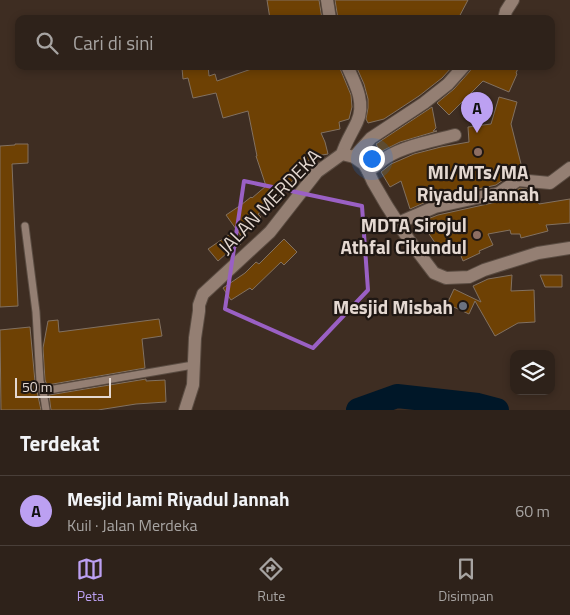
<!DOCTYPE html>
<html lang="id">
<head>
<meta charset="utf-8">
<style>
  body { margin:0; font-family:"Titillium Web",sans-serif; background:#362a23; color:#f1f3f6 }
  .controls { position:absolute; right:15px; bottom:15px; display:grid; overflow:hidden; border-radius:10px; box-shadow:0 2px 8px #0003 }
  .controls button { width:45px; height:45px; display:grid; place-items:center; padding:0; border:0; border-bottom:1px solid #493f39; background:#2e221a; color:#f1f3f6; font:25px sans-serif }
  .scale { position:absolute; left:15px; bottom:12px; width:96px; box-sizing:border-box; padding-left:5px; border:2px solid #e4d8d1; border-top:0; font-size:14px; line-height:18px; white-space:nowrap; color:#e4d8d1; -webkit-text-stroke:4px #1f1713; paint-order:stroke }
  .you { position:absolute; left:371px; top:158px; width:18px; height:18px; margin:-12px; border:4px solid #fff; border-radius:50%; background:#1a73e8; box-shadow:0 0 0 8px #1a73e833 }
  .badge { display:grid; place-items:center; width:32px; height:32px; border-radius:50%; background:#bca0f2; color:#111; font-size:16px; font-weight:700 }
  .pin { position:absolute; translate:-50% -41px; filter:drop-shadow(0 1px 2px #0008) }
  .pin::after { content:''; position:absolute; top:26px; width:18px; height:15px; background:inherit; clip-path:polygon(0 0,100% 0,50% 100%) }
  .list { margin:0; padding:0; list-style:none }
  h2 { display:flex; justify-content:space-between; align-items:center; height:65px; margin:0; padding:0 20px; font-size:21px }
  h2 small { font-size:16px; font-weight:400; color:#a7a4a2 }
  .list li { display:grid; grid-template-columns:32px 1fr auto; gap:15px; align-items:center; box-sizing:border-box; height:70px; padding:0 20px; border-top:1px solid #493f39 }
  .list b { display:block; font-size:19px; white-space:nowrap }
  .list p { margin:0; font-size:16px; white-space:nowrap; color:#a7a4a2 }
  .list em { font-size:16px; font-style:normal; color:#a7a4a2 }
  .icon { flex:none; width:28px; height:28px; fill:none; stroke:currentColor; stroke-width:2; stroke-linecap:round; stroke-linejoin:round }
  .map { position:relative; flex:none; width:570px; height:410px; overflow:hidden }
  .search { position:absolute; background:#2e221a; box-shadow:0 2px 8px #0003; left:15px; right:15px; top:15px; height:55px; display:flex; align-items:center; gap:12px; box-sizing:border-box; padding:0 18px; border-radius:10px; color:#a7a4a2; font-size:19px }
  .sheet { height:135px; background:#2e221a }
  nav { display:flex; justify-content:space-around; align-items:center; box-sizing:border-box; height:70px; border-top:1px solid #493f39; background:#2e221a; font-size:14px; color:#a7a4a2 }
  nav a { display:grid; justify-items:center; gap:2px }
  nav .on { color:#bca0f2 }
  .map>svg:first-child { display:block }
</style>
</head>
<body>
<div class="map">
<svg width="570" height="410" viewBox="0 0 570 410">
  <rect width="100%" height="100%" fill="#3e2d22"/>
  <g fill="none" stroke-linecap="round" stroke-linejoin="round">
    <!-- river -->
    <polyline stroke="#001728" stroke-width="24" points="358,410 397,396 478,405 497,410"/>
  </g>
  <!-- building -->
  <g fill="#6e4104" stroke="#827161">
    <polygon points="267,0 319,0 322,19 270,19"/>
    <polygon points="335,0 468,0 458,19 338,19"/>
    <polygon points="195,66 208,66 209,76 215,74 217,81 260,66 339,66 351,95 352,107 349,119 339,122 340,129 321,133 325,142 328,154 316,156 309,160 284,191 271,204 258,214 261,217 241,236 226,215 241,205 251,197 252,198 266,186 256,156 257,156 248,111 223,118 216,93 193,98 188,78 183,79 182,68"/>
    <polygon points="356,66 453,66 442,78 419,96 384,119 368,123 366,119 368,108 368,99 364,84"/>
    <polygon points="472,66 519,66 516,73 517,74 509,92 483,81 449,115 437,103 454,89 470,71"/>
    <polygon points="499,97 517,102 511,124 523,172 513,173 496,185 433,199 410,209 401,181 390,187 381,172 391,164 414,154 441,147 469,142 468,127 491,124"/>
    <polygon points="432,107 436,128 433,131 437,131 400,142 380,152 376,144"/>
    <polygon points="15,144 28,144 28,163 12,164 18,306 0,307 0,146 15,145"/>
    <polygon points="520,188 527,189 528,192 532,190 539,204 570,199 570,223 546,225 548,231 521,238 520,234 511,234 510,230 488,234 493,245 479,251 480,253 463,261 457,246 442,253 427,231 425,232 420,222 438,215 501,201"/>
    <polygon points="233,232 241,244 227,254 227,253 218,261 208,249"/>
    <polygon points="284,239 297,252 284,265 281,262 252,290 250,288 231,300 223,288 245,273 256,262 259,264"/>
    <polygon points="512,275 511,291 534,290 535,322 518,323 495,336 475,301 469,314 447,304 454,289 481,302 473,286 488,279"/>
    <polygon points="540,275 562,275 562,287 545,287"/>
    <polygon points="159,319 162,336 142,339 145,368 47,385 45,380 43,348 48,321 58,320 59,332"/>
    <polygon points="30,327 35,382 41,410 1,410 0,330"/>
    <polygon points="146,379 146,381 165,380 166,402 136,404 98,410 51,410 49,395"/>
  </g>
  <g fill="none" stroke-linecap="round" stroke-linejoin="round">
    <defs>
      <g id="lane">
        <polyline points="25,226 36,312 40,381 43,391 193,365"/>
        <polyline points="43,391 46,410"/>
      </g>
      <g id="street">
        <polyline points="327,0 330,19"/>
        <polyline points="504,19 506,11 513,0"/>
        <path d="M 342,154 C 346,141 352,133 357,122 C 366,103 355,83 347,66"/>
        <polyline points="354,157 371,138 424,103 448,84 464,66"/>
        <path d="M 368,171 C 375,167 381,161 387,157 C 407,145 433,141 455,135"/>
        <polyline points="398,223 435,207 499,193 518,180 550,183 570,168"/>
      </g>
      <polyline id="secondary" points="185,410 193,385 195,338 199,311 199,305 203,294 270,232 317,172 342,154 354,157 364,164 368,171 373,182 387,206 409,240 434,273 446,278 469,277 484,270 538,253 570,248"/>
    </defs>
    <!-- lane casing -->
    <use href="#lane" stroke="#5a4c42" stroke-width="9"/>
    <!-- street casing -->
    <use href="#street" stroke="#5a4c42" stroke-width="14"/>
    <!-- secondary casing -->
    <use href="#secondary" stroke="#5a4c42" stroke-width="14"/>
    <!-- lane -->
    <use href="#lane" stroke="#947f73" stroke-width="7"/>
    <!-- street -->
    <use href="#street" stroke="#947f73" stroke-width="12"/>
    <!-- secondary -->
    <use href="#secondary" stroke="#947f73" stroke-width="12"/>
  </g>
  <!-- marked area -->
  <path fill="none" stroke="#9a60c4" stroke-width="4" stroke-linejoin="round" d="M 244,181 L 362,206 L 368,290 L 313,348 L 225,309 Z"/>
  <!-- markers -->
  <g fill="#8d6e63" stroke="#1f1713" stroke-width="2">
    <circle cx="478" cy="152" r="5"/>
    <circle cx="477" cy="235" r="5"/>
  </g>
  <circle fill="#6b7280" stroke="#1f1713" stroke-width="2" cx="463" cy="306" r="5"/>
  <g text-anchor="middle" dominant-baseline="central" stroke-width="4.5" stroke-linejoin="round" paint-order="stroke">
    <!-- poi labels -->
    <g font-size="19" font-weight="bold" fill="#e4d8d1" stroke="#1f1713" text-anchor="end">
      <text x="478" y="171" text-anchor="middle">MI/MTs/MA<tspan x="478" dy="22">Riyadul Jannah</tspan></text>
      <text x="467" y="224">MDTA Sirojul<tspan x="467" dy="22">Athfal Cikundul</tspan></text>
      <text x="453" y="306">Mesjid Misbah</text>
    </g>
    <!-- street labels -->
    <g font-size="19" fill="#e4d8d1" stroke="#1f1713">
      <text transform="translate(269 201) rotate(-46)">JALAN MERDEKA</text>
    </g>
  </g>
</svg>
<div class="controls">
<button><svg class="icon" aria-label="layers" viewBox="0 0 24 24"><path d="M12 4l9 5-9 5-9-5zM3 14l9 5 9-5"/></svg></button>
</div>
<div class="scale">50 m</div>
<div class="you"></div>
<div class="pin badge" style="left:477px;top:133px">A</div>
<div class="search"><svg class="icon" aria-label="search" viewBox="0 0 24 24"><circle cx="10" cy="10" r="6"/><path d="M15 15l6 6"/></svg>Cari di sini</div>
</div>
<section class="sheet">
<h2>Terdekat<small></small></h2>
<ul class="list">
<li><span class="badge">A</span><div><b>Mesjid Jami Riyadul Jannah</b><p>Kuil · Jalan Merdeka</p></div><em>60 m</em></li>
</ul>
</section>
<nav>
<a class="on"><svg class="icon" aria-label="map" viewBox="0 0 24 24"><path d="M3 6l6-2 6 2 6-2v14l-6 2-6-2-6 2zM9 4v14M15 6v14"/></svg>Peta</a>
<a><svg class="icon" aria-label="directions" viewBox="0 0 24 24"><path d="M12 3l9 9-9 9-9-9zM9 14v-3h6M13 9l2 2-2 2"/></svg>Rute</a>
<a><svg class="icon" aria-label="saved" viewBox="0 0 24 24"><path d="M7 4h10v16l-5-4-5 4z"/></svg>Disimpan</a>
</nav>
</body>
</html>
